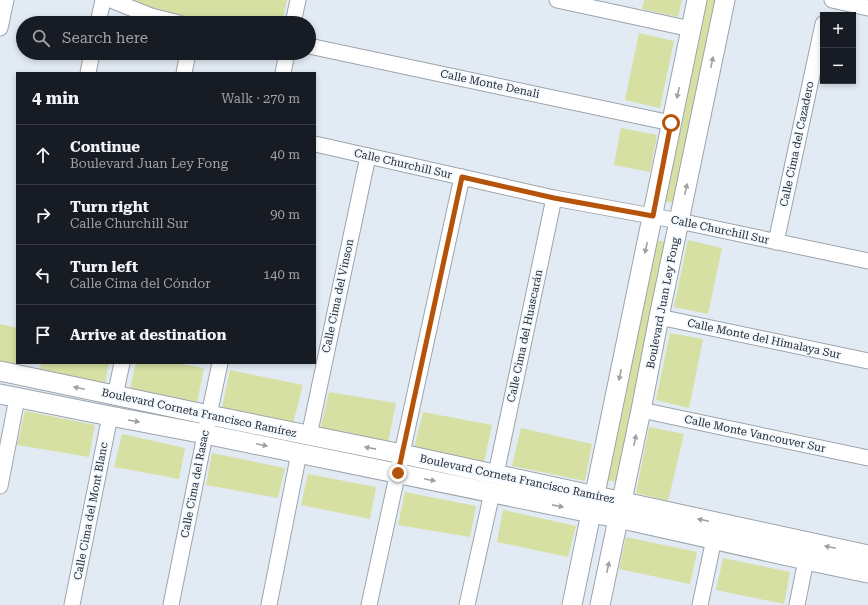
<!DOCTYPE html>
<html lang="en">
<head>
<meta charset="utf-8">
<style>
  body { margin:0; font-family:"Roboto Serif",serif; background:#20242c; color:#f1f3f6 }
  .controls { position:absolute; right:12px; top:12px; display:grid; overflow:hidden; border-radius:0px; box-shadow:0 2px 6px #0003 }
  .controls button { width:36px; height:36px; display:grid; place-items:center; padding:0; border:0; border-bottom:1px solid #363941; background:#171b24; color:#f1f3f6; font:20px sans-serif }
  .stop { position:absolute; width:12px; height:12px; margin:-9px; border:3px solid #b45309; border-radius:50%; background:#fff }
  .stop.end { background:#b45309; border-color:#fff; box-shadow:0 1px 4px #0008 }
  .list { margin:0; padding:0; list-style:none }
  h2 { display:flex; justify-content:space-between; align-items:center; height:52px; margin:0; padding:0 16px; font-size:17px }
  h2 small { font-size:13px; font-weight:400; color:#9ea1a6 }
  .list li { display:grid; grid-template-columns:26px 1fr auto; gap:12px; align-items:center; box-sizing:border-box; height:60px; padding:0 16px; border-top:1px solid #363941 }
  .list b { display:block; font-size:15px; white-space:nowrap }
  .list p { margin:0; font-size:13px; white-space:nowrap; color:#9ea1a6 }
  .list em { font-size:13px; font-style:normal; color:#9ea1a6 }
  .icon { flex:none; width:22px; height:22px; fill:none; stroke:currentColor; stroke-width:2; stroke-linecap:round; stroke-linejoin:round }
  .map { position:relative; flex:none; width:868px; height:605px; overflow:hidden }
  .search { position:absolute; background:#171b24; box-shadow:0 2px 6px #0003; left:16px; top:16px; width:300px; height:44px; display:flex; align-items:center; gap:10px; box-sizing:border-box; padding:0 14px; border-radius:22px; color:#9ea1a6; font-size:15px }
  .panel { position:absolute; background:#171b24; box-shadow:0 2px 6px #0003; left:16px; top:72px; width:300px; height:292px; border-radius:0px }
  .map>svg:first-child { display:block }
</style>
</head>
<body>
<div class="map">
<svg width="868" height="605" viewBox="0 0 868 605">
  <rect width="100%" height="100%" fill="#e2ebf4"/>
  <!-- green -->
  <g fill="#d6e0a2">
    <polygon points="126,0 287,0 282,23 203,23 167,15"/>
    <polygon points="644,0 682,0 678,17 642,9"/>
    <polygon points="703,0 715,0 674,203 662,201"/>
    <polygon points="639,33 674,41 660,108 625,100"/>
    <polygon points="621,128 657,135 650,172 614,165"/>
    <polygon points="655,240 668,242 617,482 606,480"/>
    <polygon points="688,240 722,248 708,314 674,307"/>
    <polygon points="0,324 17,328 16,364 0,361"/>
    <polygon points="670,333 703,339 689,408 656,400"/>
    <polygon points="41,363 109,363 105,383 40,369"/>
    <polygon points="136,363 176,363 204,368 197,403 130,389"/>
    <polygon points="230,370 303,385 293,423 222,408"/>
    <polygon points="329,392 396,403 388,442 320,429"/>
    <polygon points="25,411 95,425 89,457 17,445"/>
    <polygon points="423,412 492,425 484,462 414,448"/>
    <polygon points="649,427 684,434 668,501 636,493"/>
    <polygon points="521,428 592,444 585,481 512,466"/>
    <polygon points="122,434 185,448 179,479 114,467"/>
    <polygon points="212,453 285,468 278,498 206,485"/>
    <polygon points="308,474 376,487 370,519 301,505"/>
    <polygon points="405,492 476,506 470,537 398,525"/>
    <polygon points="503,510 576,526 568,557 497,542"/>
    <polygon points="626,537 697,552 690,584 619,569"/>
    <polygon points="723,558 790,572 784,604 716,590"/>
  </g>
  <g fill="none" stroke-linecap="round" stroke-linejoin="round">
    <defs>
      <g id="minor">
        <polyline points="111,0 151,16 179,23"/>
        <polyline points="557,0 691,29"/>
        <polyline points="832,0 868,8"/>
        <polyline points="98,23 103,0"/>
        <polyline points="293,23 298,0"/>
        <polyline points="0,28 6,0"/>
        <polyline points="309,46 671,123"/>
        <polyline points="88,73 92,53"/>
        <polyline points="184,73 188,53"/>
        <polyline points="283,73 287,53"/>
        <polyline points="315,144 554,198 679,221 868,261"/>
        <polyline points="776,242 823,24"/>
        <polyline points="659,317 868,361"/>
        <polyline points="115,396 122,363"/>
        <polyline points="641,410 868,458"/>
        <polyline points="309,436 368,156"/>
        <polyline points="496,474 554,198"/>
        <polyline points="0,486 17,398"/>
        <polyline points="72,605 110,416"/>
        <polyline points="171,605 209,415 220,363"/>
        <polyline points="269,605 299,453"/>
        <polyline points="369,605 462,177"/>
        <polyline points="467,605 492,493"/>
        <polyline points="700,605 714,539"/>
        <polyline points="797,605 806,560"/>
      </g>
      <g id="tertiary">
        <polyline points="0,371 209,415 402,454 868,555"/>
        <polyline points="0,394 110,416 205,434 591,513 618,518 806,560 868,573"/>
        <polyline points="572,605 697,0"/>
        <polyline points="600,605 641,410 659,317 725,0"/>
      </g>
    </defs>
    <!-- minor casing -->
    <use href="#minor" stroke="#9ca4ac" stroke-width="17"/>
    <!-- tertiary casing -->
    <use href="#tertiary" stroke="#9ca4ac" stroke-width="21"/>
    <!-- minor -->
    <use href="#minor" stroke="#fff" stroke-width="15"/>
    <!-- tertiary -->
    <use href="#tertiary" stroke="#fff" stroke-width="19"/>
  </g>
  <!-- one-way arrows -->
  <defs><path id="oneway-solid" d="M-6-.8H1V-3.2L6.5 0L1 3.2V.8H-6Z"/></defs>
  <g fill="#9ea0a1">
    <use href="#oneway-solid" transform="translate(712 62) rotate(-78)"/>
    <use href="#oneway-solid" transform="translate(678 93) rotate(102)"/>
    <use href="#oneway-solid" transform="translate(686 189) rotate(-78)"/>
    <use href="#oneway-solid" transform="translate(646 248) rotate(102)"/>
    <use href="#oneway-solid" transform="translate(620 375) rotate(102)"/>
    <use href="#oneway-solid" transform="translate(79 388) rotate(-168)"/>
    <use href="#oneway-solid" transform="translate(134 421) rotate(10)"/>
    <use href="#oneway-solid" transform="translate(635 440) rotate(-78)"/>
    <use href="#oneway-solid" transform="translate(262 445) rotate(12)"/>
    <use href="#oneway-solid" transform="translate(370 448) rotate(-169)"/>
    <use href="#oneway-solid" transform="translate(430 480) rotate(12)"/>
    <use href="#oneway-solid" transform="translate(558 506) rotate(11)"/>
    <use href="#oneway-solid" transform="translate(703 520) rotate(-168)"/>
    <use href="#oneway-solid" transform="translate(830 547) rotate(-168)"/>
    <use href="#oneway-solid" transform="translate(608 567) rotate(-78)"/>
  </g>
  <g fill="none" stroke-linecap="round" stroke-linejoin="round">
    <!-- route -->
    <polyline stroke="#b45309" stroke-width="5" points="398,473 462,177 554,198 653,216 671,123"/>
  </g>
  <g text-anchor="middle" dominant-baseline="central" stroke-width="3.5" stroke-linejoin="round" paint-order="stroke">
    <!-- street labels -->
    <g font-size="11" fill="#282b2f" stroke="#f1f8ff">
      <text transform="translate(490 84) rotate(12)">Calle Monte Denali</text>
      <text transform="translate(797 144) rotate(-78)">Calle Cima del Cazadero</text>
      <text transform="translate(403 164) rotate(13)">Calle Churchill Sur</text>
      <text transform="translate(720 230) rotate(12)">Calle Churchill Sur</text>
      <text transform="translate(338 296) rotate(-78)">Calle Cima del Vinson</text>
      <text transform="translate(663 303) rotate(-79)">Boulevard Juan Ley Fong</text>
      <text transform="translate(525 336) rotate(-78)">Calle Cima del Huascarán</text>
      <text transform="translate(764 339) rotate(12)">Calle Monte del Himalaya Sur</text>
      <text transform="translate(199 413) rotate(12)">Boulevard Corneta Francisco Ramírez</text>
      <text transform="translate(755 434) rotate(12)">Calle Monte Vancouver Sur</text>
      <text transform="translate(517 479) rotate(12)">Boulevard Corneta Francisco Ramírez</text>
      <text transform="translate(195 484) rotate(-79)">Calle Cima del Rasac</text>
      <text transform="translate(91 511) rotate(-79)">Calle Cima del Mont Blanc</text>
    </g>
  </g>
</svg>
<div class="controls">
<button>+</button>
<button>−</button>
</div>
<div class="stop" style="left:671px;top:123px"></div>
<div class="stop end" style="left:398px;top:473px"></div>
<div class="search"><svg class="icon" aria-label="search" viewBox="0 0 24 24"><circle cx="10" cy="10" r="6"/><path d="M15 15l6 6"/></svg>Search here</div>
<section class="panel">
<h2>4 min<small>Walk · 270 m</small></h2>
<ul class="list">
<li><svg class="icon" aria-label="ahead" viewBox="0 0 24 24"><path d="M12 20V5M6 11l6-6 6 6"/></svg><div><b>Continue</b><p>Boulevard Juan Ley Fong</p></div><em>40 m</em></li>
<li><svg class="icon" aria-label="right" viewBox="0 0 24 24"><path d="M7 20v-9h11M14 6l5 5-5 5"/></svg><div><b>Turn right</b><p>Calle Churchill Sur</p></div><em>90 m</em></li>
<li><svg class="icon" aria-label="left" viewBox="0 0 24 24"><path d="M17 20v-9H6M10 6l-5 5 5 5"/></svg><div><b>Turn left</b><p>Calle Cima del Cóndor</p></div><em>140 m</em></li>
<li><svg class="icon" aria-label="arrive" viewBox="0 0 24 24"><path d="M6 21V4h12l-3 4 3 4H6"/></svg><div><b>Arrive at destination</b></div></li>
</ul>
</section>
</div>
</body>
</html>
